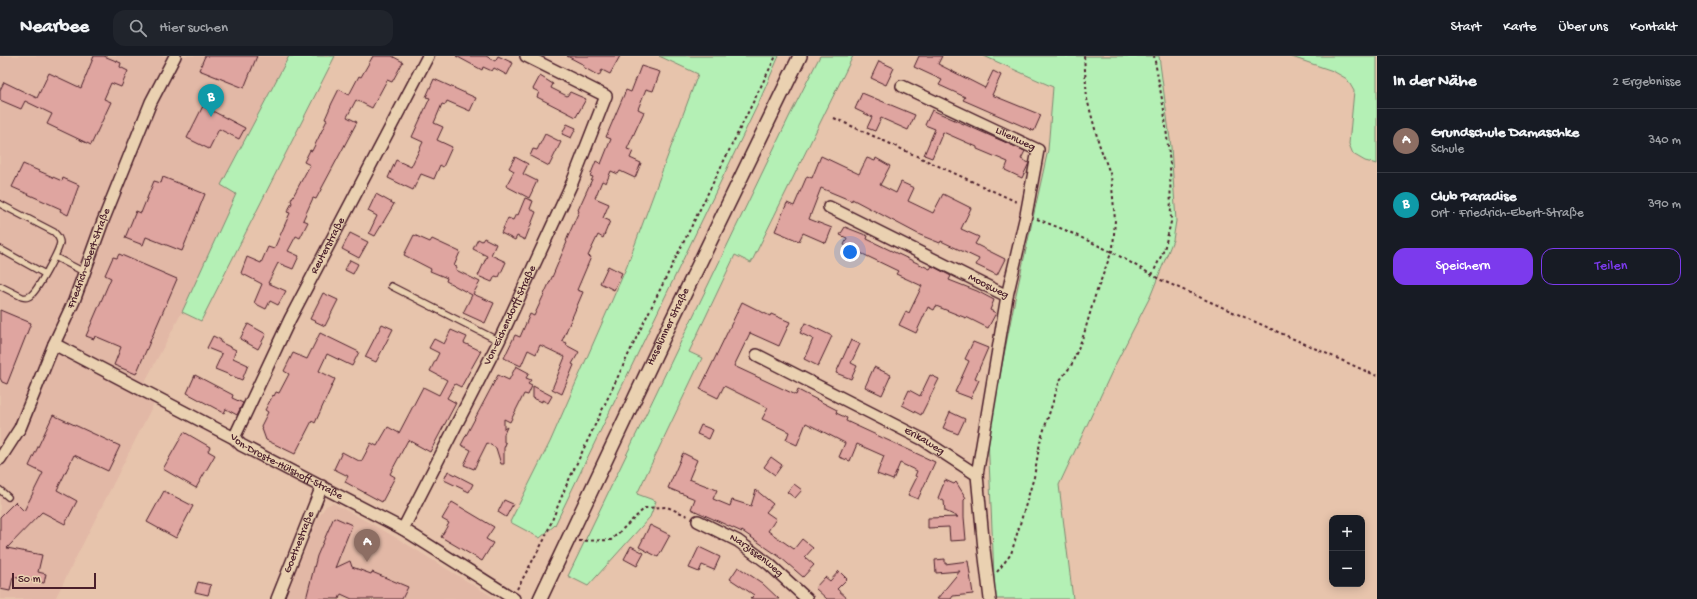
<!DOCTYPE html>
<html lang="de">
<head>
<meta charset="utf-8">
<style>
  body { margin:0; font-family:"Gochi Hand",sans-serif; background:#20242c; color:#f1f3f6 }
  .controls { position:absolute; right:12px; bottom:12px; display:grid; overflow:hidden; border-radius:8px; box-shadow:0 2px 10px #0003 }
  .controls button { width:36px; height:36px; display:grid; place-items:center; padding:0; border:0; border-bottom:1px solid #363941; background:#171b24; color:#f1f3f6; font:20px sans-serif }
  .scale { position:absolute; left:12px; bottom:10px; width:84px; box-sizing:border-box; padding-left:4px; border:2px solid #4a1f2b; border-top:0; font-size:11px; line-height:14px; white-space:nowrap; color:#4a1f2b; -webkit-text-stroke:3px #ead1b1; paint-order:stroke }
  .you { position:absolute; left:850px; top:196px; width:14px; height:14px; margin:-10px; border:3px solid #fff; border-radius:50%; background:#1a73e8; box-shadow:0 0 0 6px #1a73e833 }
  .badge { display:grid; place-items:center; width:26px; height:26px; border-radius:50%; background:#7c3aed; color:#fff; font-size:13px; font-weight:700 }
  .pin { position:absolute; translate:-50% -33px; filter:drop-shadow(0 1px 2px #0008) }
  .pin::after { content:''; position:absolute; top:21px; width:14px; height:12px; background:inherit; clip-path:polygon(0 0,100% 0,50% 100%) }
  .list { margin:0; padding:0; list-style:none }
  h2 { display:flex; justify-content:space-between; align-items:center; height:52px; margin:0; padding:0 16px; font-size:17px }
  h2 small { font-size:13px; font-weight:400; color:#9ea1a6 }
  .list li { display:grid; grid-template-columns:26px 1fr auto; gap:12px; align-items:center; box-sizing:border-box; height:64px; padding:0 16px; border-top:1px solid #363941 }
  .list b { display:block; font-size:15px; white-space:nowrap }
  .list p { margin:0; font-size:13px; white-space:nowrap; color:#9ea1a6 }
  .list em { font-size:13px; font-style:normal; color:#9ea1a6 }
  .actions { display:flex; gap:8px; padding:12px 16px }
  .actions a { flex:1; padding:9px 0; border:1px solid #7c3aed; border-radius:12px; text-align:center; font-size:14px; color:#7c3aed }
  .actions .main { background:#7c3aed; color:#fff }
  .icon { flex:none; width:22px; height:22px; fill:none; stroke:currentColor; stroke-width:2; stroke-linecap:round; stroke-linejoin:round }
  .map { position:relative; flex:none; width:1377px; height:543px; overflow:hidden }
  header { display:flex; align-items:center; gap:24px; box-sizing:border-box; height:56px; padding:0 20px; background:#171b24; border-bottom:1px solid #363941 }
  header strong { font-size:19px }
  nav { display:flex; gap:22px; margin-inline-start:auto; font-size:14px }
  .search { width:280px; height:36px; background:#20242c; display:flex; align-items:center; gap:10px; box-sizing:border-box; padding:0 14px; border-radius:12px; color:#9ea1a6; font-size:15px }
  main { display:flex }
  aside { flex:1; background:#171b24 }
  .map>svg:first-child { display:block }
</style>
</head>
<body>
<header>
<strong>Nearbee</strong>
<div class="search"><svg class="icon" aria-label="search" viewBox="0 0 24 24"><circle cx="10" cy="10" r="6"/><path d="M15 15l6 6"/></svg>Hier suchen</div>
<nav><a>Start</a><a>Karte</a><a>Über uns</a><a>Kontakt</a></nav>
</header>
<main>
<div class="map">
<svg width="1377" height="543" viewBox="0 0 1377 543">
  <rect width="100%" height="100%" fill="#e7c4ac"/>
  <filter id="ink" filterUnits="userSpaceOnUse"><feTurbulence type="fractalNoise" baseFrequency=".025" numOctaves="2"/><feDisplacementMap in="SourceGraphic" scale="8" xChannelSelector="R" yChannelSelector="G"/><feConvolveMatrix kernelMatrix="1 2 1 2 8 2 1 2 1" color-interpolation-filters="sRGB"/></filter>
  <g filter="url(#ink)">
    <!-- built -->
    <g fill="#e2b8a6">
      <polygon points="0,0 289,0 221,129 236,138 182,256 140,335 155,345 55,543 0,543"/>
      <polygon points="333,447 395,481 496,543 284,543 318,462 326,450"/>
    </g>
    <!-- green -->
    <g fill="#b4f0b5" stroke="#7f8870">
      <polygon points="289,0 335,0 201,265 182,256 236,138 221,129"/>
      <polygon points="659,0 779,0 759,46 555,469 540,482 510,466 550,386 627,210 698,18"/>
      <polygon points="820,0 853,0 751,207 735,199 689,296 702,302 637,438 656,445 650,461 588,530 568,520 790,59"/>
      <polygon points="984,0 1159,0 1171,91 1176,165 1173,184 1150,241 1115,309 1059,429 1073,543 995,543 988,380 1015,243 1048,94 1053,31"/>
      <polygon points="1289,0 1377,0 1377,108 1365,105 1353,98 1349,88 1354,35 1347,23 1333,15"/>
    </g>
    <!-- building -->
    <g fill="#dfa5a0" stroke="#4a1f2b">
      <polygon points="94,0 104,0 121,7 120,11 128,15 121,31 111,27 104,43 111,46 91,89 47,68 52,58 25,45 21,53 0,44 0,34 4,26 37,42 49,17 81,32"/>
      <polygon points="205,0 257,0 244,32 199,14"/>
      <polygon points="373,0 392,0 403,6 392,26 387,24 372,52 356,44 347,61 357,66 316,143 313,142 303,164 308,166 300,182 296,180 288,195 299,200 293,213 278,207 268,227 286,235 278,249 270,245 266,253 254,247 262,228 241,217 247,201 261,207 268,191 274,193 290,157 287,156 292,147 291,144 310,109 304,106 310,94 312,95 327,64 325,63 332,47 339,33 349,39 359,20 361,21"/>
      <polygon points="456,0 486,0 495,5 498,0 513,7 507,19 494,12 492,15 483,11 482,14"/>
      <polygon points="567,0 620,0 610,18 602,14 599,20 583,11 584,9"/>
      <polygon points="919,0 942,0 938,8 985,32 993,15 1001,19 992,39 1041,59 1034,75 963,44 965,41 939,29 942,24 914,11"/>
      <polygon points="879,5 894,12 886,29 871,22"/>
      <polygon points="641,10 660,16 653,35 646,33 638,53 644,56 627,93 633,95 630,102 641,107 635,122 620,115 618,118 611,115 606,127 602,125 595,142 609,148 603,162 610,165 603,182 598,179 588,200 591,201 577,234 583,236 562,285 567,287 566,289 579,296 572,308 574,309 562,338 552,333 565,301 540,289 536,298 528,294 521,310 504,302 515,279 520,281 530,258 534,260 553,219 567,186 566,185 579,155 578,154 593,121 590,120 596,105 601,108 611,83 606,81 626,34 631,36"/>
      <polygon points="540,20 553,28 551,32 567,40 570,36 586,43 576,61 537,41 539,36 533,33"/>
      <polygon points="434,23 476,42 470,55 447,45 445,49 442,48 434,67 443,71 437,84 452,91 443,111 440,109 434,123 421,118 413,134 388,122 396,104 411,111 423,86 412,81 430,42 426,41"/>
      <polygon points="862,37 915,59 908,74 881,62 875,75 867,72 872,61 855,53"/>
      <polygon points="203,50 245,72 239,83 219,73 209,93 187,82"/>
      <polygon points="932,54 1025,95 1021,103 1029,107 1022,122 1005,114 1008,106 977,93 977,91 943,76 932,102 924,99 935,73 925,69"/>
      <polygon points="567,68 576,72 571,82 562,78"/>
      <polygon points="545,78 561,86 549,110 530,100 533,93 537,94"/>
      <polygon points="821,100 859,118 867,102 875,105 876,102 890,110 880,129 896,137 901,126 914,132 908,145 933,157 943,138 971,152 961,173 979,181 975,188 1005,203 997,219 976,209 979,203 941,185 940,187 920,179 852,143 852,145 821,132 809,163 832,172 826,187 803,177 799,185 775,175 787,147 794,150 807,120 812,122"/>
      <polygon points="515,101 528,108 523,118 537,125 529,142 506,130 514,115 509,112"/>
      <polygon points="23,108 62,125 63,122 79,129 68,159 60,155 61,153 12,131"/>
      <polygon points="163,121 205,138 182,195 146,181 143,189 125,182 136,155 141,157 154,125 161,127"/>
      <polygon points="376,138 394,148 375,180 369,177 377,160 368,155"/>
      <polygon points="525,142 533,145 530,153 536,156 525,184 517,180 515,184 501,177 508,162 513,164 516,158 518,159"/>
      <polygon points="845,171 868,180 867,183 896,197 930,213 932,210 951,220 949,224 977,235 994,244 990,254 996,257 988,272 966,261 966,262 936,250 934,254 928,251 916,277 899,269 906,255 909,257 922,230 896,218 898,215 844,189 847,182 840,179"/>
      <polygon points="350,177 368,186 359,202 342,193"/>
      <polygon points="414,179 430,186 432,183 460,196 454,210 457,211 456,214 480,226 473,238 494,247 485,267 463,257 472,239 446,225 447,222 430,215 431,213 404,199"/>
      <polygon points="484,182 496,188 491,199 506,206 499,221 495,220 492,226 478,220 487,200 473,193 478,183 482,185"/>
      <polygon points="119,198 177,223 136,318 114,309 121,291 95,280 94,283 86,280 111,222 105,219 113,201 117,202"/>
      <polygon points="350,204 358,208 353,218 345,214"/>
      <polygon points="608,210 622,217 614,234 600,227"/>
      <polygon points="323,237 338,244 325,270 310,263"/>
      <polygon points="742,246 770,260 771,258 790,266 779,290 750,277 734,310 796,339 798,334 837,354 836,357 847,362 846,365 935,406 918,443 908,439 917,421 915,420 917,415 900,407 893,424 877,418 884,400 857,388 850,405 839,401 845,387 806,367 797,389 786,384 789,376 762,363 768,352 724,330 718,342 700,333"/>
      <polygon points="0,254 31,267 7,328 2,326 0,322"/>
      <polygon points="805,267 832,280 818,310 804,303 813,283 800,277"/>
      <polygon points="248,268 266,278 258,293 240,283"/>
      <polygon points="382,268 393,273 376,306 365,301"/>
      <polygon points="451,274 467,281 464,287 481,295 461,331 455,328 447,342 456,347 430,396 408,384 390,418 395,421 382,446 345,426 348,420 334,413 342,396 361,406 371,387 377,390 388,371 399,377 423,331 439,339 447,324 430,315 439,297 429,292 434,283 444,288"/>
      <polygon points="320,277 359,296 352,310 327,298 319,315 335,323 315,367 312,365 295,398 266,384 261,370 268,356 265,354 273,339 274,340 276,336 279,337 289,318 284,315 293,297 307,303"/>
      <polygon points="213,280 221,284 220,286 236,294 233,302 248,309 242,324 215,313 222,298 207,292"/>
      <polygon points="851,284 860,288 851,307 857,310 851,323 836,317"/>
      <polygon points="973,286 988,292 975,322 979,324 971,342 955,336 969,305 965,303"/>
      <polygon points="516,310 529,317 526,322 531,324 528,328 532,330 528,339 524,338 510,366 504,363 504,373 507,371 504,378 504,386 506,387 504,392 504,408 501,408 496,392 487,387 474,413 464,409 471,394 461,389 498,319 509,324"/>
      <polygon points="874,311 891,319 882,339 865,331"/>
      <polygon points="195,319 233,339 232,342 243,347 237,359 226,353 224,357 187,337"/>
      <polygon points="930,319 939,323 921,359 902,349 909,334 920,340"/>
      <polygon points="533,330 552,340 548,347 542,344 542,346 533,342"/>
      <polygon points="950,356 965,363 958,378 943,372"/>
      <polygon points="53,359 120,390 108,415 74,399 57,434 77,445 65,468 42,456 7,492 42,499 38,516 46,518 44,527 13,521 10,535 0,533 0,461 15,446 24,455 43,417 29,410"/>
      <polygon points="701,369 713,374 709,383 697,378"/>
      <polygon points="184,376 210,391 208,395 215,399 196,432 163,413"/>
      <polygon points="683,397 697,404 689,423 717,434 713,443 730,450 732,444 751,450 756,434 773,448 766,456 776,463 768,475 794,493 802,483 813,492 805,501 814,509 803,521 780,501 742,475 742,476 691,453 695,443 668,432"/>
      <polygon points="771,401 782,409 775,419 764,411"/>
      <polygon points="448,415 473,428 469,436 444,424"/>
      <polygon points="945,424 954,428 956,426 966,442 964,444 964,461 966,484 950,485 949,471 928,472 928,462 958,461 945,455 944,445 938,442"/>
      <polygon points="794,428 802,434 795,442 787,436"/>
      <polygon points="164,435 193,450 176,482 147,466"/>
      <polygon points="504,444 513,448 506,461 498,456"/>
      <polygon points="452,446 494,471 486,483 493,487 482,505 441,481 449,467 442,463"/>
      <polygon points="334,461 352,469 335,512 350,505 352,511 371,518 372,516 408,531 402,543 352,543 341,538 339,543 306,543 317,500"/>
      <polygon points="650,469 670,479 658,501 639,491"/>
      <polygon points="631,490 644,497 637,510 624,503"/>
      <polygon points="699,491 720,501 714,514 702,509 699,516 689,512"/>
      <polygon points="945,503 945,508 968,505 973,538 953,540 951,543 937,543 960,515 936,517 935,504"/>
      <polygon points="738,511 762,527 779,543 750,543 754,539 730,523"/>
      <polygon points="839,515 847,523 837,533 848,543 827,543 815,532 825,521 830,525"/>
      <polygon points="198,526 211,529 208,539 195,536"/>
    </g>
    <g fill="none" stroke-linecap="round" stroke-linejoin="round">
      <defs>
        <g id="service">
          <path d="M 0,148 L 54,176 C 57,179 60,182 60,187 C 59,195 37,235 31,239 C 28,242 25,242 22,241 L 0,230"/>
          <polyline points="0,193 45,218"/>
          <polyline points="55,201 84,216"/>
          <polyline points="391,230 499,285"/>
          <polyline points="0,434 8,441"/>
        </g>
        <g id="minor">
          <path id="s1" d="M 902,30 L 1038,94 L 1026,159 L 1007,240 L 977,419 L 984,493 L 990,543"/>
          <path id="s2" d="M 829,151 L 1007,240"/>
          <path id="s3" d="M 54,288 L 234,382 L 241,389 L 403,473 L 514,543"/>
          <path id="s4" d="M 757,299 L 922,383 L 977,419"/>
          <path id="s5" d="M 234,382 L 290,263 L 428,0"/>
          <path id="s6" d="M 0,403 L 20,372 L 54,288 L 74,245 L 103,165 L 151,46 L 175,0"/>
          <path id="s7" d="M 698,465 L 738,485 L 769,508 L 807,543"/>
          <path id="s8" d="M 403,473 L 499,285 L 572,127 L 606,40 L 526,0"/>
          <path id="s9" d="M 277,543 L 322,430"/>
        </g>
        <g id="tertiary">
          <path id="s10" d="M 540,543 L 668,272 L 800,0"/>
        </g>
      </defs>
      <!-- service casing -->
      <use href="#service" stroke="#4a1f2b" stroke-width="8"/>
      <!-- minor casing -->
      <use href="#minor" stroke="#4a1f2b" stroke-width="14"/>
      <!-- tertiary casing -->
      <use href="#tertiary" stroke="#4a1f2b" stroke-width="16"/>
      <!-- path -->
      <g stroke="#4a1f2b" stroke-width="2" stroke-dasharray="3 3" stroke-linecap="butt">
        <polyline points="834,62 1017,146"/>
        <polyline points="1037,163 1065,174 1112,196 1161,224 1377,320"/>
        <polyline points="1152,219 1164,194 1171,166 1170,108 1164,54 1154,0"/>
        <polyline points="579,485 611,484 645,452 667,451 688,460"/>
        <polyline points="997,516 1011,498 1034,421 1040,386 1060,324 1071,310 1084,278 1095,240 1113,192 1115,164 1111,120 1099,88 1087,43 1084,0"/>
        <polyline points="517,533 544,484 566,430 642,270 776,0"/>
      </g>
      <!-- service -->
      <use href="#service" stroke="#ead1b1" stroke-width="5.5"/>
      <!-- minor -->
      <use href="#minor" stroke="#ead1b1" stroke-width="11"/>
      <!-- tertiary -->
      <use href="#tertiary" stroke="#ead1b1" stroke-width="13"/>
    </g>
  </g>
  <g text-anchor="middle" dominant-baseline="central" stroke-width="3" stroke-linejoin="round" paint-order="stroke">
    <!-- street labels -->
    <g font-size="11" fill="#4a1f2b" stroke="#ead1b1">
      <text stroke="none"><textPath href="#s1" startOffset="125">Lilienweg</textPath></text>
      <text stroke="none"><textPath href="#s5" startOffset="214">Reuterstraße</textPath></text>
      <text stroke="none"><textPath href="#s6" startOffset="220">Friedrich-Ebert-Straße</textPath></text>
      <text stroke="none"><textPath href="#s2" startOffset="178">Moosweg</textPath></text>
      <text stroke="none"><textPath href="#s8" startOffset="239">Von-Eichendorff-Straße</textPath></text>
      <text stroke="none"><textPath href="#s10" startOffset="301">Haselünner Straße</textPath></text>
      <text stroke="none"><textPath href="#s4" startOffset="188">Erikaweg</textPath></text>
      <text stroke="none"><textPath href="#s3" startOffset="263">Von-Droste-Hülshoff-Straße</textPath></text>
      <text stroke="none"><textPath href="#s9" startOffset="61">Goethestraße</textPath></text>
      <text stroke="none"><textPath href="#s7" startOffset="68">Narzissenweg</textPath></text>
    </g>
  </g>
</svg>
<div class="controls">
<button>+</button>
<button>−</button>
</div>
<div class="scale">50 m</div>
<div class="you"></div>
<div class="pin badge" style="left:367px;top:506px;background:#8d6e63">A</div>
<div class="pin badge" style="left:211px;top:61px;background:#0f9aa8">B</div>
</div>
<aside>
<h2>In der Nähe<small>2 Ergebnisse</small></h2>
<ul class="list">
<li><span class="badge" style="background:#8d6e63">A</span><div><b>Grundschule Damaschke</b><p>Schule</p></div><em>340 m</em></li>
<li><span class="badge" style="background:#0f9aa8">B</span><div><b>Club Paradise</b><p>Ort · Friedrich-Ebert-Straße</p></div><em>390 m</em></li>
</ul>
<div class="actions"><a class="main">Speichern</a><a>Teilen</a></div>
</aside>
</main>
</body>
</html>
